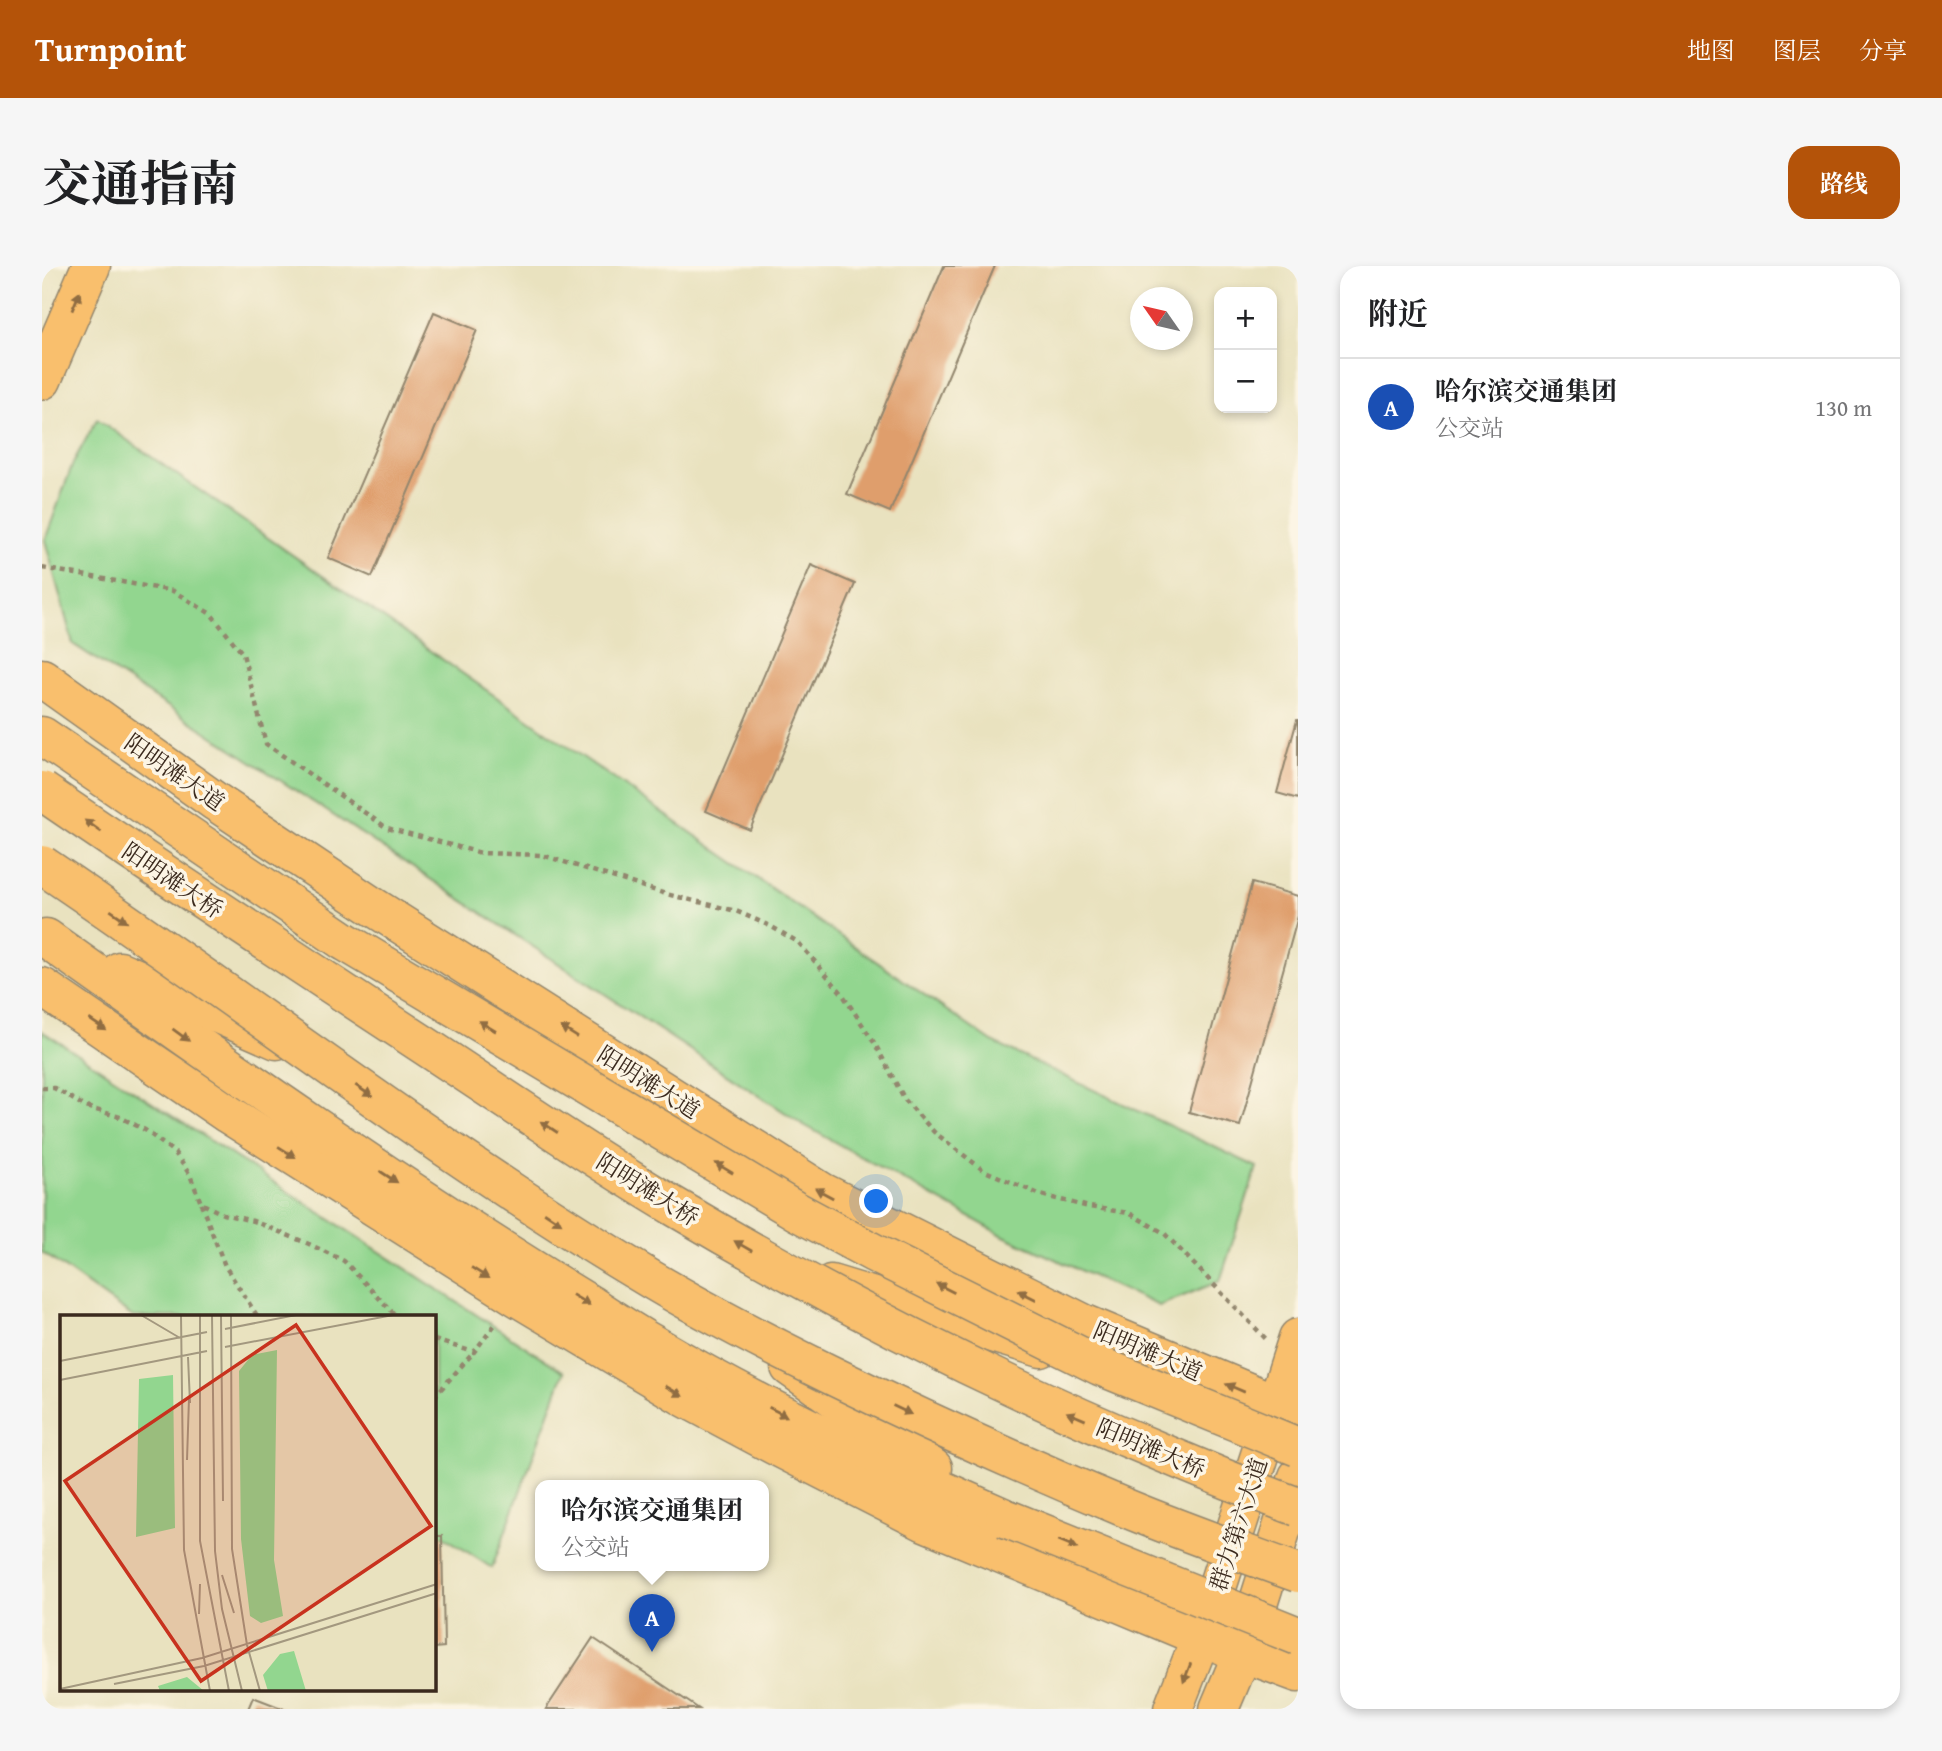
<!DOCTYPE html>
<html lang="zh">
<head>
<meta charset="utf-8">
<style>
  body { margin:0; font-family:"Gentium Book Plus","Noto Serif SC",serif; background:#f6f6f6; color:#202124 }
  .controls { position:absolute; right:21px; top:21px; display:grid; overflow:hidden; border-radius:14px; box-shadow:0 4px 10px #0003 }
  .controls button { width:63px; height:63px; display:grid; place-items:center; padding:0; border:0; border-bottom:2px solid #e0e0e0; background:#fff; color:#202124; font:35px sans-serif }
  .compass { position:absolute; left:1088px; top:21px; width:63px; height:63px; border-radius:50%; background:#fff; box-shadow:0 4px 10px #0003; rotate:304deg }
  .you { position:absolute; left:835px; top:936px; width:24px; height:24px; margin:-18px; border:5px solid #fff; border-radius:50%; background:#1a73e8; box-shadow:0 0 0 10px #1a73e833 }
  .badge { display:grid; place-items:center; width:46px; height:46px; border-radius:50%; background:#b45309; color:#fff; font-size:23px; font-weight:700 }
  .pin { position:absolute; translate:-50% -58px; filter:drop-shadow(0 2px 4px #0008) }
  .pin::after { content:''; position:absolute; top:37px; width:24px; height:21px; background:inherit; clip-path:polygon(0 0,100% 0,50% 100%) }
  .popup { position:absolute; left:493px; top:1214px; width:234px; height:91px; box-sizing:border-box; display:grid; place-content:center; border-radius:14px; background:#fff; filter:drop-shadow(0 2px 5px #0005); font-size:23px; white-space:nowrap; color:#757577 }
  .popup b { font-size:26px; color:#202124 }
  .popup::after { content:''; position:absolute; left:50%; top:100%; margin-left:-14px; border:14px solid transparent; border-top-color:#fff }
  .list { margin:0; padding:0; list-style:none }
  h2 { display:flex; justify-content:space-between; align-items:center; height:91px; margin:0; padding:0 28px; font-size:30px }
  h2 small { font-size:23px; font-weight:400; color:#757577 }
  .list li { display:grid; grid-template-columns:46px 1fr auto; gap:21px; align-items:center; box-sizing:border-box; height:98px; padding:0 28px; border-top:2px solid #e0e0e0 }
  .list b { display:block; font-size:26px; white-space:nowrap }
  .list p { margin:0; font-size:23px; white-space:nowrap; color:#757577 }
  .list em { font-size:23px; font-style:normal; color:#757577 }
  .map { position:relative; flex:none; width:1256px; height:1443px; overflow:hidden; border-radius:21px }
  header { display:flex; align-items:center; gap:42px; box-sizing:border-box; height:98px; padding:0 35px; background:#b45309; color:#fff }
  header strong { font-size:33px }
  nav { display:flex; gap:38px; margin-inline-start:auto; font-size:24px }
  .intro { display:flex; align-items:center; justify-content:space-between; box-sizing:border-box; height:168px; padding:0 42px }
  h1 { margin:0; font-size:49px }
  .button { padding:18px 32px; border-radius:21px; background:#b45309; color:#fff; font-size:24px; font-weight:700 }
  main { display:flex; gap:42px; padding:0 42px }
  aside { flex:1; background:#fff; border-radius:21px; box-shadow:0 4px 10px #0003 }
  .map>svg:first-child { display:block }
</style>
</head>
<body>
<header>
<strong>Turnpoint</strong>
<nav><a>地图</a><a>图层</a><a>分享</a></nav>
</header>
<div class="intro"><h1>交通指南</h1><a class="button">路线</a></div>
<main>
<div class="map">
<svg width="1256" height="1443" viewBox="0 0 1256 1443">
  <rect width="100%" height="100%" fill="#fcf5e5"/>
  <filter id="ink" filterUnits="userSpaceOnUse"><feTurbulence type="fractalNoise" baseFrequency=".0143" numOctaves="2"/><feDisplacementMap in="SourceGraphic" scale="14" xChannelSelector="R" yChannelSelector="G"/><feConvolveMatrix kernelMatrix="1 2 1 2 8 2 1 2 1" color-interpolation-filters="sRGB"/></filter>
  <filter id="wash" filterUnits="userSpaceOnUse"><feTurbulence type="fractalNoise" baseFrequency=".00686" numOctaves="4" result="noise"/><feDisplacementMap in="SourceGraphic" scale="28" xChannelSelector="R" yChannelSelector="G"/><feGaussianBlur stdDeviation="1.57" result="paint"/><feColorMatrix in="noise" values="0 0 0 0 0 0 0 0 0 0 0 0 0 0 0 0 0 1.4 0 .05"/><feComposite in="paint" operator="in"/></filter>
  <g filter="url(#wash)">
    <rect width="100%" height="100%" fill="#e9e2bf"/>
    <!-- green -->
    <g fill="#92d68f" stroke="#668056" stroke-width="2">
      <polygon points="55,153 950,776 1215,901 1178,1015 1117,1040 962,970 762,859 31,378 3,274 31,197"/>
      <polygon points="0,765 522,1106 450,1302 392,1264 392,1051 91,1051 0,986"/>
    </g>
    <g id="blocks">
      <!-- building -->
      <g fill="#df9e6c">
        <polygon points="902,0 953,0 848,246 805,228"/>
        <polygon points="392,46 435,64 330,311 286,292"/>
        <polygon points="769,299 813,318 708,564 664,545"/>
        <polygon points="1255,454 1256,454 1256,533 1235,527"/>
        <polygon points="1210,617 1256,630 1256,650 1198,860 1147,846"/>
        <polygon points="392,1270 400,1270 402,1381 392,1382"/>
        <polygon points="551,1372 657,1443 504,1443"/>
        <polygon points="211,1431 242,1443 206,1443"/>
      </g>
    </g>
  </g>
  <g filter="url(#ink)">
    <use href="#blocks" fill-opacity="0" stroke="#92866e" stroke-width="2"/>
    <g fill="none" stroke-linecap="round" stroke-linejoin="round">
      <defs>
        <g id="major">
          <polyline points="0,114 49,0"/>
          <polyline points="1131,1443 1159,1371 1256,1072"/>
          <polyline points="1177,1443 1201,1386 1256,1211"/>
        </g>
        <g id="highway">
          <polyline points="0,412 174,536 327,638 780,926 1043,1058 1256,1147"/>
          <polyline points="0,470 302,675"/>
          <path d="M 4,672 C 182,799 360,924 547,1038 C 567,1051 588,1065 609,1077 C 722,1144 843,1199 963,1252"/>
          <polyline points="78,705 235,774"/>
          <polyline points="0,721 186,848 475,1031 644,1132 732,1179 883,1256 1159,1371 1256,1407"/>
          <polyline points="789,1018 999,1082"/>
          <polyline points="748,1101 891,1202"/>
        </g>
      </defs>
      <!-- major casing -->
      <use href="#major" stroke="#92866e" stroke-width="41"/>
      <!-- highway casing -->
      <use href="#highway" stroke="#92866e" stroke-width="41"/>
      <!-- path -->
      <g stroke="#92866e" stroke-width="4.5" stroke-dasharray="5 5" stroke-linecap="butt">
        <polyline points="0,302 131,325 169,348 201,388 224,478 345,562 439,587 500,589 624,628 694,645 728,660 756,676 799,726 833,778 863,834 892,866 941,904 999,929 1047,941 1087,947 1122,967 1224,1073"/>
        <polyline points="0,822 12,822 44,841 78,851 103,864 133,887 148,909 159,937 181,948 211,955 267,978 302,995 355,1051"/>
        <polyline points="159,938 183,1000 216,1051"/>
        <polyline points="392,1074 432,1086 455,1056"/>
        <polyline points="392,1131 432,1086"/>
      </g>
      <!-- major -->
      <use href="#major" stroke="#f9bf6d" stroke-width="38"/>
      <!-- highway -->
      <use href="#highway" stroke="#f9bf6d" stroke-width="38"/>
      <defs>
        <g id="highway-bridge">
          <path d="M 0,525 C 128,613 258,698 388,783 C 469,836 550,892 633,941 C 790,1034 952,1117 1121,1187 C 1166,1206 1210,1224 1256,1241"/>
          <path d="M 0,599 C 199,733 389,881 595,1005 C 657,1043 722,1076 787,1108 C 885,1156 985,1201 1086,1243 C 1142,1266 1199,1286 1256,1307"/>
          <polyline points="302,675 754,945 832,987 1058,1100 1256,1181"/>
          <polyline points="963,1252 1256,1370"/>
        </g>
      </defs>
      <!-- highway-bridge casing -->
      <use href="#highway-bridge" stroke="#92866e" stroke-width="41" stroke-linecap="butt"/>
      <!-- highway-bridge -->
      <use href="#highway-bridge" stroke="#f9bf6d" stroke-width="38"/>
    </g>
    <!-- one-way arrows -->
    <defs><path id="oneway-solid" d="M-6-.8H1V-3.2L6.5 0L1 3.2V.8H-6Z" transform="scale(1.75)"/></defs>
    <g fill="#906d42">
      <use href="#oneway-solid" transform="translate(34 35) rotate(-67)"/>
      <use href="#oneway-solid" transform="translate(51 560) rotate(-145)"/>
      <use href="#oneway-solid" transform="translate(77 650) rotate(34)"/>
      <use href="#oneway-solid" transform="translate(56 759) rotate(34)"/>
      <use href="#oneway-solid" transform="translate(445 760) rotate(-149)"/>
      <use href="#oneway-solid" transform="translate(527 766) rotate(-148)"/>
      <use href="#oneway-solid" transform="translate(139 769) rotate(36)"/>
      <use href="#oneway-solid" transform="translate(322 825) rotate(34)"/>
      <use href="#oneway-solid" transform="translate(507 861) rotate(-147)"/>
      <use href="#oneway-solid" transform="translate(245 886) rotate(32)"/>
      <use href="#oneway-solid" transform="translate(682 902) rotate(-149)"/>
      <use href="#oneway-solid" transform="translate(347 911) rotate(33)"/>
      <use href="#oneway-solid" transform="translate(782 927) rotate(-151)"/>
      <use href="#oneway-solid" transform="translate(511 952) rotate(33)"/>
      <use href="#oneway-solid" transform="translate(701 980) rotate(-150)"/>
      <use href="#oneway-solid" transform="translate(438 1007) rotate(32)"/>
      <use href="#oneway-solid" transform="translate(903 1022) rotate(-153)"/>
      <use href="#oneway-solid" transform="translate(985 1029) rotate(-153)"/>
      <use href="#oneway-solid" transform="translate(539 1034) rotate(31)"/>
      <use href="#oneway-solid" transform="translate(1193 1122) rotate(-157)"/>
      <use href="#oneway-solid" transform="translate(632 1125) rotate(30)"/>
      <use href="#oneway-solid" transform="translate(860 1144) rotate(26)"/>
      <use href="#oneway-solid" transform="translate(736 1146) rotate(27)"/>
      <use href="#oneway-solid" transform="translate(1034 1150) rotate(-157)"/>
      <use href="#oneway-solid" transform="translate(1026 1278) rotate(22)"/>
      <use href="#oneway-solid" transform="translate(1145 1407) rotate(111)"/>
    </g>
  </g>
  <g text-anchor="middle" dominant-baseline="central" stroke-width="7" stroke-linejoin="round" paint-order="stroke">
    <!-- street labels -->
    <g font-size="23" fill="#3b2a1e" stroke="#fcf5e5">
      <text transform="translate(133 506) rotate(35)">阳明滩大道</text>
      <text transform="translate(131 614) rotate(34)">阳明滩大桥</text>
      <text transform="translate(607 816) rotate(32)">阳明滩大道</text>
      <text transform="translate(606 923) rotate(32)">阳明滩大桥</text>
      <text transform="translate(1106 1085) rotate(23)">阳明滩大道</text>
      <text transform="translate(1109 1182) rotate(23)">阳明滩大桥</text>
      <text transform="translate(1196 1258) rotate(-72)">群力第六大道</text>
    </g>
  </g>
  <!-- overview -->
  <g transform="translate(18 1049)">
    <rect width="376" height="376" fill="#e9e2bf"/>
    <path d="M 217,35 L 214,245 L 223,301 L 201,308 L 190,301 L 181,224 L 179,56 L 192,40 ZM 113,60 L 115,213 L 76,222 L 79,64 ZM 234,336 L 246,376 L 208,376 L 203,360 L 220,339 ZM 127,362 L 144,376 L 100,376 L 98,371 Z" fill="#92d68f"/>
    <path fill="none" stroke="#a3987f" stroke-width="2" d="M 81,0 L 120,23M 121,0 L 124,235 L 150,376M 140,0 L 140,226 L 169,376M 152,0 L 155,236 L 162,294 L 182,376M 161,0 L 163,186M 171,0 L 172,234 L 187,330 L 200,376M 165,14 L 236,0M 165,32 L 333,0M 128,42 L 130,88M 0,46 L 147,17M 0,65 L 147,36M 127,145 L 129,83M 162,260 L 174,298M 139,299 L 140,269M 54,369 L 144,351 L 377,278M 0,374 L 142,343 L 377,269"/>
    <path fill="#c8321e" fill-opacity="0.15" stroke="#c8321e" stroke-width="3.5" d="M 236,10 L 371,211 L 141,366 L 5,166 Z"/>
    <rect width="376" height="376" fill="none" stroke="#3b2a1e" stroke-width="3.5"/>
  </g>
</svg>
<div class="controls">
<button>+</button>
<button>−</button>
</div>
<svg class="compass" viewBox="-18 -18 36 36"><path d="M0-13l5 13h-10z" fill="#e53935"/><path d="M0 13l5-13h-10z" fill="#757577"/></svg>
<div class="you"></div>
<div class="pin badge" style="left:610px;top:1386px;background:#1a4fb4">A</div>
<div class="popup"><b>哈尔滨交通集团</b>公交站</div>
</div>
<aside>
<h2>附近<small></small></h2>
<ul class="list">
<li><span class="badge" style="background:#1a4fb4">A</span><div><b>哈尔滨交通集团</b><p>公交站</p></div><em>130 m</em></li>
</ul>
</aside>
</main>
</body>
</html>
